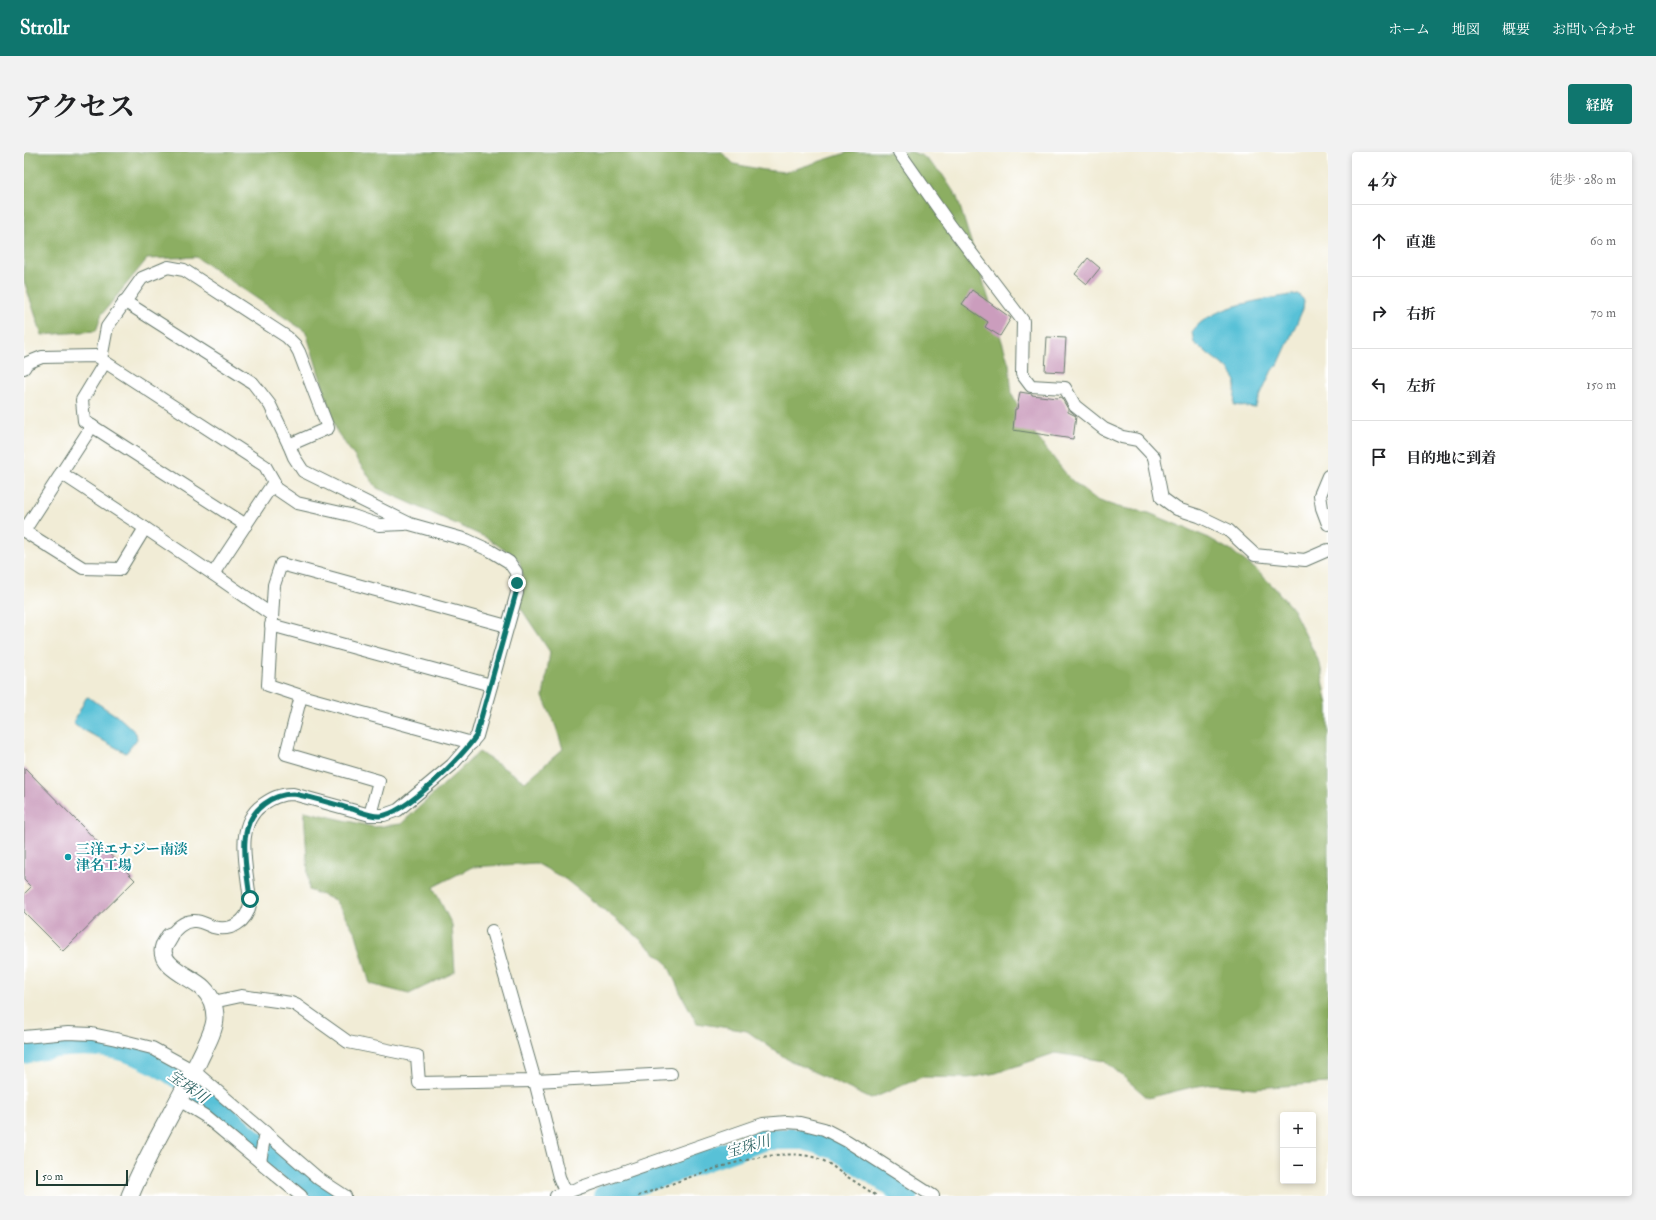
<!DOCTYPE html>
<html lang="ja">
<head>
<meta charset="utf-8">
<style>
  body { margin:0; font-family:"IM FELL Double Pica","Noto Serif JP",serif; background:#f2f2f2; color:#202124 }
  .controls { position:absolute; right:12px; bottom:12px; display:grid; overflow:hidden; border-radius:4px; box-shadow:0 2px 6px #0003 }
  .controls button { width:36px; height:36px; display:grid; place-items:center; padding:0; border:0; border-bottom:1px solid #e0e0e0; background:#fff; color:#202124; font:20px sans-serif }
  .scale { position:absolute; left:12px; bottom:10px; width:92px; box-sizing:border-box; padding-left:4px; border:2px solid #1f3d34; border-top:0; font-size:11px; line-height:14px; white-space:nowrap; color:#1f3d34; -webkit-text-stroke:3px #fff; paint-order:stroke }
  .stop { position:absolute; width:12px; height:12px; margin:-9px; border:3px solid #0f766e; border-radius:50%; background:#fff }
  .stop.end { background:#0f766e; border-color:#fff; box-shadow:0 1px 4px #0008 }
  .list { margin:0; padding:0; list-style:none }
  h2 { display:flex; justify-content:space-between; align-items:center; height:52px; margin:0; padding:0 16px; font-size:17px }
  h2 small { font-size:13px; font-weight:400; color:#757577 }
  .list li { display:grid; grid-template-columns:26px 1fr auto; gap:12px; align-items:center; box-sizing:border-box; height:72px; padding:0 16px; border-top:1px solid #e0e0e0 }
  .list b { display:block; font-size:15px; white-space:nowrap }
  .list em { font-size:13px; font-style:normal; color:#757577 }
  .icon { flex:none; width:22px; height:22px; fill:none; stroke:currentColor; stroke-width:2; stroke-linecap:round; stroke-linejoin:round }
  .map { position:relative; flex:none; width:1304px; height:1044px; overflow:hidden; border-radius:4px }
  header { display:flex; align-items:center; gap:24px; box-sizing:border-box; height:56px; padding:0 20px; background:#0f766e; color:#fff }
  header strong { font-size:19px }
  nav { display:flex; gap:22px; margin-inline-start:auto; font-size:14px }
  .intro { display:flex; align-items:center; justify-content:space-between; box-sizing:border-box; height:96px; padding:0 24px }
  h1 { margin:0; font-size:28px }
  .button { padding:10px 18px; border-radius:4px; background:#0f766e; color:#fff; font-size:14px; font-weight:700 }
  main { display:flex; gap:24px; padding:0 24px }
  aside { flex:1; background:#fff; border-radius:4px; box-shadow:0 2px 6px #0003 }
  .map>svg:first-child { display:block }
</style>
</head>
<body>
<header>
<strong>Strollr</strong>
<nav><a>ホーム</a><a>地図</a><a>概要</a><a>お問い合わせ</a></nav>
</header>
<div class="intro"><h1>アクセス</h1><a class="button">経路</a></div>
<main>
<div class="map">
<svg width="1304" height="1044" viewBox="0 0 1304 1044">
  <rect width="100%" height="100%" fill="#fff"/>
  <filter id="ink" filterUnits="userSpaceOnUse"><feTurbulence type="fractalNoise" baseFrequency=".025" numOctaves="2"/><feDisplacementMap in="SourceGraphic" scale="8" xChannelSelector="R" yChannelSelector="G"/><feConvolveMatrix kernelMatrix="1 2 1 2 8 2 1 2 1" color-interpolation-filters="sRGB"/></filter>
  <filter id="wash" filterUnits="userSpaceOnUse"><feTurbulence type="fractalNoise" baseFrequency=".012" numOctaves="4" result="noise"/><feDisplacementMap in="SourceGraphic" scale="16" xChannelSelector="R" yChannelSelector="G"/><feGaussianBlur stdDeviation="0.9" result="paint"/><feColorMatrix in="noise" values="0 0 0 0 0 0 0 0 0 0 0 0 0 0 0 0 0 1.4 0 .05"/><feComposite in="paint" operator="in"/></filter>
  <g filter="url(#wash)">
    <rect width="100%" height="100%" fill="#f1ecd6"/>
    <!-- forest -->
    <polygon fill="#8cae62" stroke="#56764b" points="0,0 697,0 710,12 740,18 762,20 825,0 888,0 899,4 918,22 933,45 985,212 988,243 1003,271 1013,285 1046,327 1073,348 1094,355 1125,361 1185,386 1209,400 1230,416 1250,435 1269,458 1296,512 1304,554 1304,931 1230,936 1187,932 1168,935 1124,946 1081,909 1031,901 972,921 944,926 898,925 847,947 763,907 723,879 673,871 656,840 643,811 609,781 541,727 512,711 448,715 409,735 428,773 431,820 385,842 346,832 332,782 311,748 285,738 280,659 350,675 377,672 455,600 501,630 539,597 532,575 519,545 526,500 496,455 501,431 495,408 463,386 353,336 313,280 282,180 172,105 123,107 78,162 72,179 18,183 0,129"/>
    <!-- water -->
    <g fill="#59c1d7" stroke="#3c7f86">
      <path d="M 1274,142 L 1280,148 L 1279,157 L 1254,213 L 1248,218 L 1231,256 L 1210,253 L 1212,229 L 1204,217 L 1170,191 L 1168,180 C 1186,153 1243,147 1274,142 Z"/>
      <polygon points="64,545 96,566 112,581 113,587 102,601 52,574 49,571 62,546"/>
    </g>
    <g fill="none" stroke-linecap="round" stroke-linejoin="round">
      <!-- river -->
      <g stroke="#59c1d7" stroke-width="22">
        <path d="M 0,901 C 34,893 71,889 105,900 C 148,914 188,952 222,981 C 247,1003 273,1024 300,1044"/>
        <polyline points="580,1044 742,987 780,987 813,997 883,1044"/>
      </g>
    </g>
    <g id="blocks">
      <!-- building -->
      <g fill="#cb9dbd">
        <polygon points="1064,106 1076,116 1063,132 1051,122"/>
        <polygon points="948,138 987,166 976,184 961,175 964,170 938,152"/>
        <polygon points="1023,185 1042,186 1040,220 1021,219"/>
        <polygon points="996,240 1008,242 1008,243 1033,246 1037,245 1044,257 1044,260 1052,264 1049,287 989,278 991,257 993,257"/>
        <polygon points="0,615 111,728 39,799 0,760 0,742 7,735 0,728"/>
      </g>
    </g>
  </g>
  <g filter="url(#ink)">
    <use href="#blocks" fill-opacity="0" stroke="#687a6d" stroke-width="1"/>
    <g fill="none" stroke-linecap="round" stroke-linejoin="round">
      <defs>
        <g id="street">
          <polyline points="875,0 926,73 999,169 998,222 1007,234 1041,236 1051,254 1080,277 1098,285 1114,288 1130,305 1138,346 1153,357 1175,364 1204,378 1231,403 1281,408 1304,398"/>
          <polyline points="100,149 229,231 246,253 265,293"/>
          <path d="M 77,207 L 83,175 L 118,126 L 144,115 L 160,118 L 263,185 L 271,193 L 275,200 L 304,276 L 265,293 L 270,305 L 279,319 L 386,372 L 443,388 L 467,399 L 485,410 L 492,420 L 493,441 L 453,584 L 428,613 L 374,658 L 360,663 L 346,663 L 269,642 C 256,642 248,646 238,653 C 208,675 225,721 226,752 C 223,770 207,780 189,775 C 183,773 176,768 169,769 C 159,769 152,777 146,784"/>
          <polyline points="0,216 3,211 18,205 72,204 81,210 241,314 250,330 189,422 121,376 96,417 59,416 0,379 68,274 60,269 58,248 81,210"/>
          <polyline points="68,274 222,373"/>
          <polyline points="37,321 121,376"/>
          <polyline points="1304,324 1296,343 1298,356 1304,372"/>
          <polyline points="248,334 273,351 326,363 355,373 381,372"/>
          <polyline points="189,422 248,463"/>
          <polyline points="247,473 467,533"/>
          <polyline points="277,544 448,591"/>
          <polyline points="346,663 355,629 262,602 277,544 244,533 250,433 257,412 483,474"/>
          <polyline points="468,779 511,929 535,1025 543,1044"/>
          <polyline points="189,850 217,844 267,851 272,853 324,890 393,904 395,931 511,929 647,922"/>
          <polyline points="0,885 44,881 68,882 92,887 128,896 170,919 295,1027 321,1044"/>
          <polyline points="155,948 181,964 277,1044"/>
          <polyline points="236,1010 241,980"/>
          <polyline points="532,1044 739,972 763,970 776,971 800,977 823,989 909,1044"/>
        </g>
        <path id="secondary" d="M 106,1044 C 125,997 153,954 175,908 C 180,897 191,878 191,866 C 191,854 187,844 179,836 C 168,825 133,814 140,794 C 142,791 144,787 146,784"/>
      </defs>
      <!-- street casing -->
      <use href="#street" stroke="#687a6d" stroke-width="14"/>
      <!-- secondary casing -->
      <use href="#secondary" stroke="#687a6d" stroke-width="19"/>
      <!-- path -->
      <path stroke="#687a6d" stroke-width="2" stroke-dasharray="3 3" stroke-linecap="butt" d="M 614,1044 C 662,1028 771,977 813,1018 L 853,1044"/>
      <!-- street -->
      <use href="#street" stroke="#fff" stroke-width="12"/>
      <!-- secondary -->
      <use href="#secondary" stroke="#fff" stroke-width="17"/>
    </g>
  </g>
  <g fill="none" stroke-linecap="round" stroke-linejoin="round" filter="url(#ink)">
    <!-- route -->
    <path stroke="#0f766e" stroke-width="5" d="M 226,747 C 223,715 210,674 240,652 C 249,645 258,642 269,642 C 289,645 309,652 328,657 C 337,660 346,664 355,664 C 381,663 438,605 452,584 L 492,441 L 493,431"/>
  </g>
  <!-- markers -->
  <circle fill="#0f9aa8" stroke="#fff" stroke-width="1.5" cx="44" cy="705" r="4"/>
  <g text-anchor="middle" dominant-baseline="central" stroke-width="4" stroke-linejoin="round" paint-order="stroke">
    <!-- culture labels -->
    <g font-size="14" font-weight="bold" fill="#0d838f" stroke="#fff" text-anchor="start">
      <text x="52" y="697">三洋エナジー南淡<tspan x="52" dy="16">津名工場</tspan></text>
    </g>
    <!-- water labels -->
    <g font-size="15" font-style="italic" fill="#306565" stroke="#fff">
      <text transform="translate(164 935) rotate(35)">宝珠川</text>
      <text transform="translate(724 995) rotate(-16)">宝珠川</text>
    </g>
  </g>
</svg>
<div class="controls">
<button>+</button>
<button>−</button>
</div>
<div class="scale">50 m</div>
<div class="stop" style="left:226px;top:747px"></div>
<div class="stop end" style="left:493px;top:431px"></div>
</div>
<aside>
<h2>4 分<small>徒歩 · 280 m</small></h2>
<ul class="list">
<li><svg class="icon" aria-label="ahead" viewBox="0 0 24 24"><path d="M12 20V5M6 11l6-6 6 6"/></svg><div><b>直進</b></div><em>60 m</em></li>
<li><svg class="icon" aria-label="right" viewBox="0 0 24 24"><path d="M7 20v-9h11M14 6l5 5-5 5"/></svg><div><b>右折</b></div><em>70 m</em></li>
<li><svg class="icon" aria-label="left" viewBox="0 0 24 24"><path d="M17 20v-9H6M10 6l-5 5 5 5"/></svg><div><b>左折</b></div><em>150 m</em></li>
<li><svg class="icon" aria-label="arrive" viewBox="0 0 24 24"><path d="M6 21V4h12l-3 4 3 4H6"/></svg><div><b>目的地に到着</b></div></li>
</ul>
</aside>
</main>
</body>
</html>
